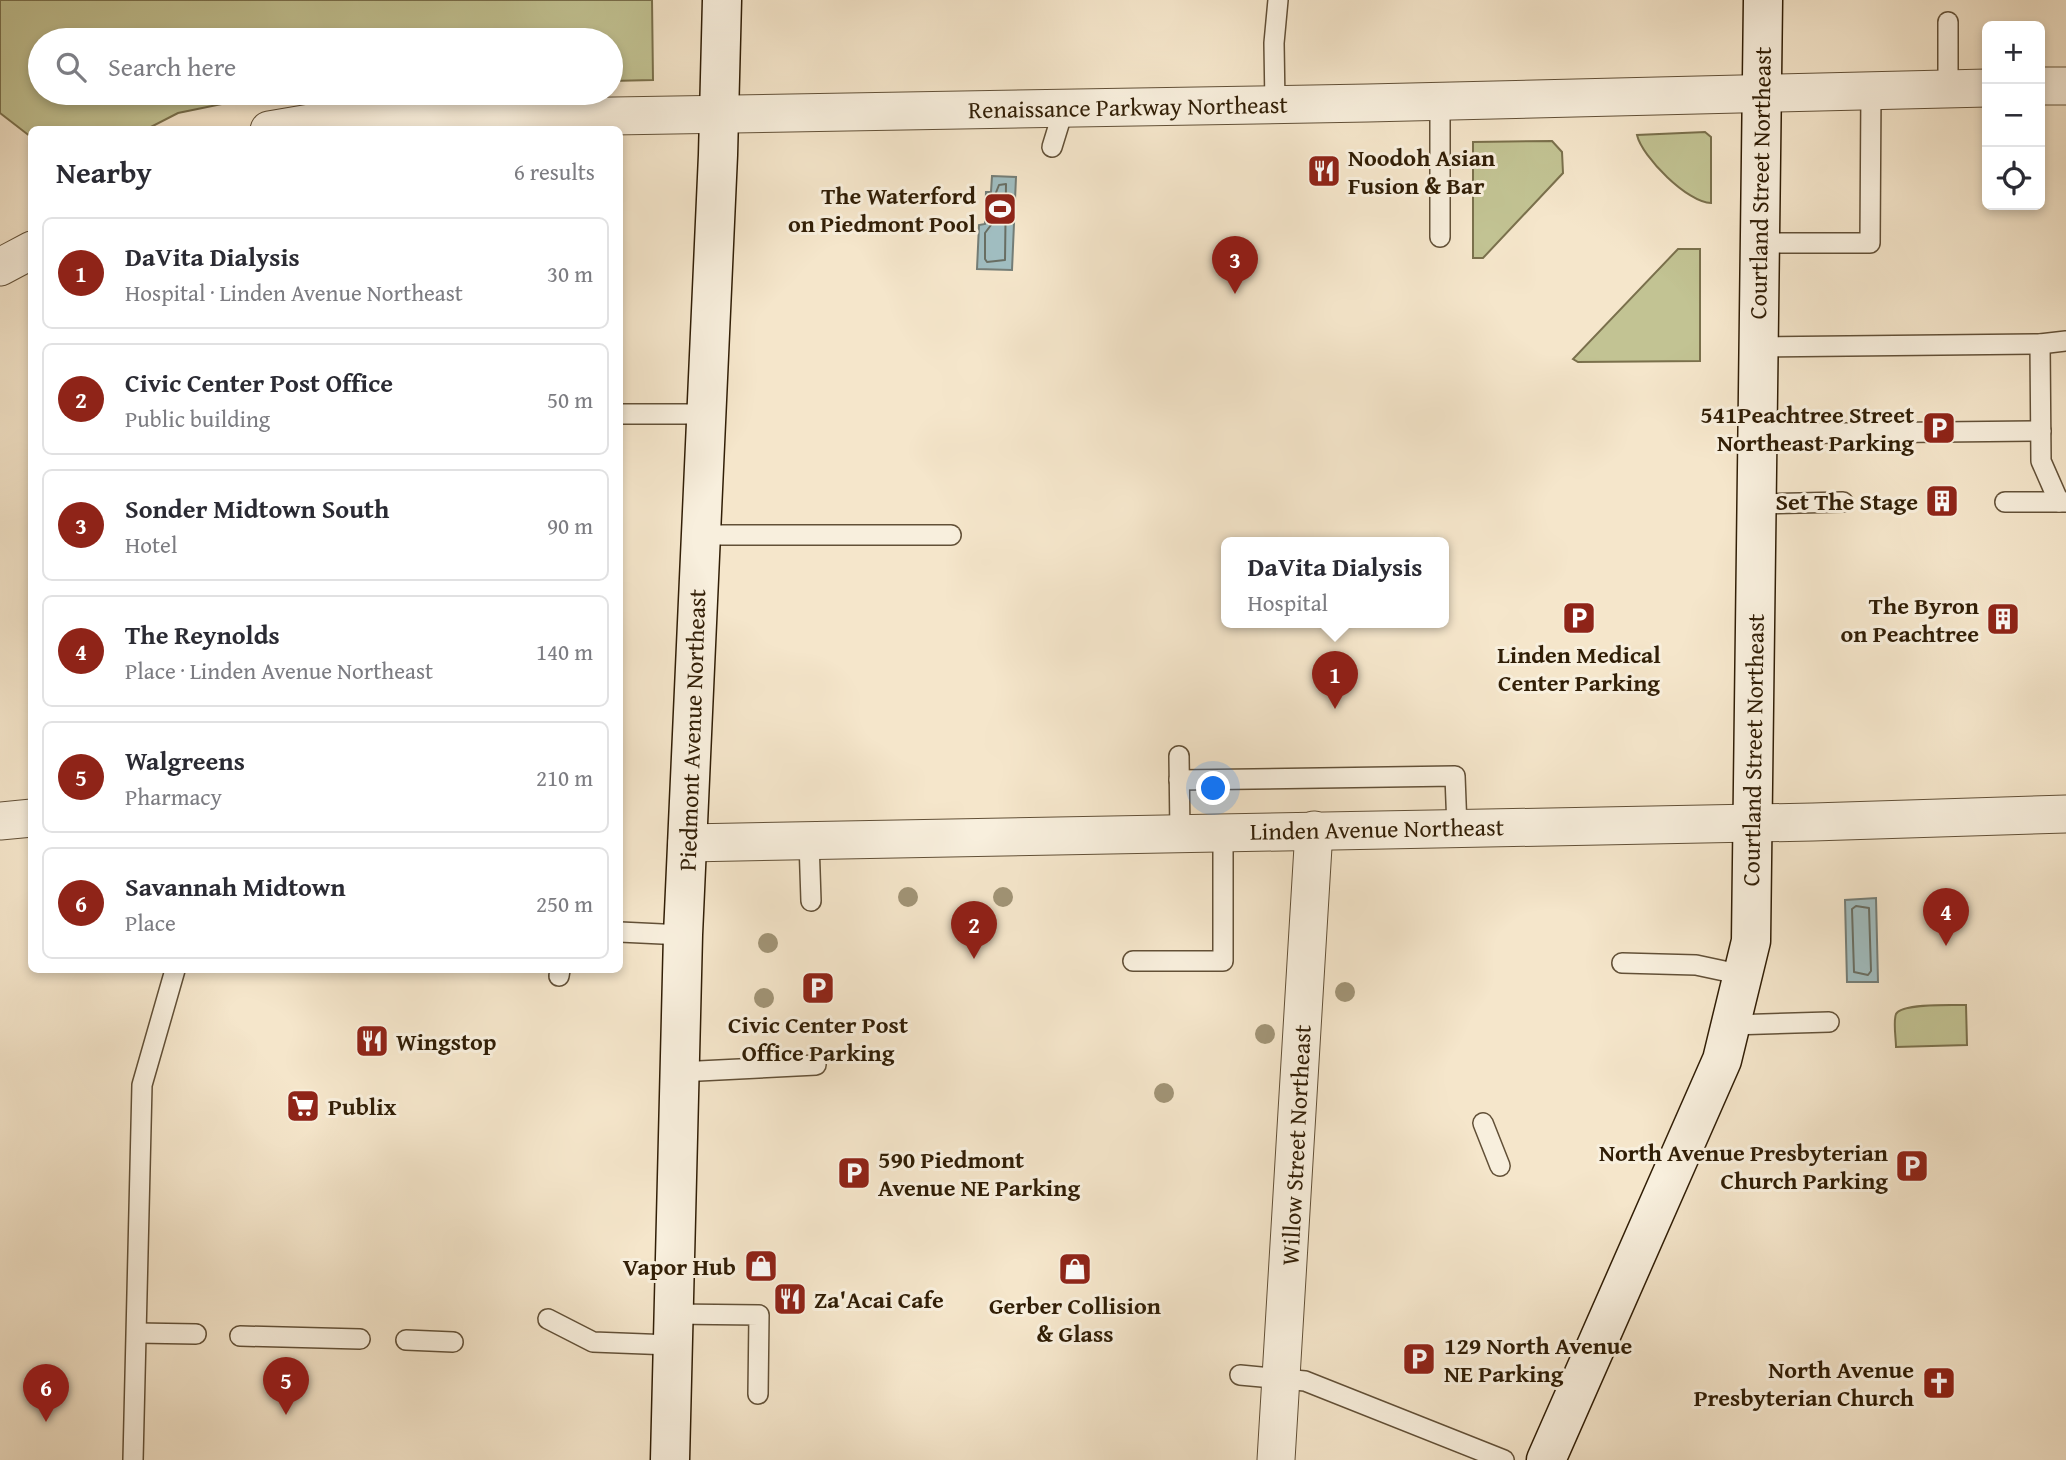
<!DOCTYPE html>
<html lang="en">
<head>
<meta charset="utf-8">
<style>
  body { margin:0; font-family:"Gentium Book Plus",serif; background:#f2f2f3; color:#2b2b33 }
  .controls { position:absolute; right:21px; top:21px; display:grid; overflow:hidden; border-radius:10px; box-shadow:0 4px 10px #0003 }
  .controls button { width:63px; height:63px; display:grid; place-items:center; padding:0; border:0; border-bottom:2px solid #e1e1e2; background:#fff; color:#2b2b33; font:35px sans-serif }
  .you { position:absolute; left:1214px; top:789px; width:24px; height:24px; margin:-18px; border:5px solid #fff; border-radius:50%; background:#1a73e8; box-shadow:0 0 0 10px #1a73e833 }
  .badge { display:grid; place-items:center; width:46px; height:46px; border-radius:50%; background:#8f2418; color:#fff; font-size:23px; font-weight:700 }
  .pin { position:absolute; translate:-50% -58px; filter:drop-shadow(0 2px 4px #0008) }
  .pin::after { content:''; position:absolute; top:37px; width:24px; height:21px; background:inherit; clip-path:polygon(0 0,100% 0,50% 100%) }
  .popup { position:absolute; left:1221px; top:537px; width:228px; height:91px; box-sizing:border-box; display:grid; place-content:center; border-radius:10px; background:#fff; filter:drop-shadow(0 2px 5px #0005); font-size:23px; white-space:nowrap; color:#7c7c81 }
  .popup b { font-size:26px; color:#2b2b33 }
  .popup::after { content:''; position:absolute; left:50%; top:100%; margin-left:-14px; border:14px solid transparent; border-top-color:#fff }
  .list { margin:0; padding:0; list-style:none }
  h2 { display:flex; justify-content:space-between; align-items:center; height:91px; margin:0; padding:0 28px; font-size:30px }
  h2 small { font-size:23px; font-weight:400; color:#7c7c81 }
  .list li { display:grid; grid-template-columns:46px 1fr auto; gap:21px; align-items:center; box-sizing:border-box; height:112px; margin:0 14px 14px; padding:0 14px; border:2px solid #e1e1e2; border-radius:10px }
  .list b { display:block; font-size:26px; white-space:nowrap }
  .list p { margin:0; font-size:23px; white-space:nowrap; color:#7c7c81 }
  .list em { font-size:23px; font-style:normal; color:#7c7c81 }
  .icon { flex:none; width:38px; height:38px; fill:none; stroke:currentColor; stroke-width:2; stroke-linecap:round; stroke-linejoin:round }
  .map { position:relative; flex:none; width:2066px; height:1460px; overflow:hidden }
  .search { position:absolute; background:#fff; box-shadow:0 4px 10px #0003; left:28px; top:28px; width:595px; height:77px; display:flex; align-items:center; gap:18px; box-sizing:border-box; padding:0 24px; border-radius:38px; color:#7c7c81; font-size:26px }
  .panel { position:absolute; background:#fff; box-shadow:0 4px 10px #0003; left:28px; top:126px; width:595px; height:847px; border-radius:10px }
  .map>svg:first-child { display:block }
</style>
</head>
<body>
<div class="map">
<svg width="2066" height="1460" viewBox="0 0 2066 1460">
  <rect width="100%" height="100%" fill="#f5e6cb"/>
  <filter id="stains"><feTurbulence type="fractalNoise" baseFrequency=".00286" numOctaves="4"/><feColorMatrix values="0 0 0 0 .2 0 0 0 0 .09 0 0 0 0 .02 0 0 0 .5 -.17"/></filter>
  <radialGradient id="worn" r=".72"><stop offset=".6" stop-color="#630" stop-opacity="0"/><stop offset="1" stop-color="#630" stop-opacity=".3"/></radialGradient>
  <!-- green -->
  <g fill="#c2c393" stroke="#7a704c" stroke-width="2">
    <polygon points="0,0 652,0 653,80 611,81 611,40 40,40 40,93 275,93 178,113 147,129 32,130 31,137 0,113"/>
    <path d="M 1705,132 L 1711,137 L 1711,203 C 1688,203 1642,157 1637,135 Z"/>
    <polygon points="1552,141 1562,152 1563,173 1483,258 1473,258 1473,142"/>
    <polygon points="1678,249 1700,249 1700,361 1578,362 1573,359"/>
    <path d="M 1966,1005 L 1967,1045 L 1896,1047 C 1896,1038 1893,1022 1896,1014 C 1901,1003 1953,1005 1966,1005 Z"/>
  </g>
  <!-- water -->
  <g fill="#a0bdc0" stroke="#747d76" stroke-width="2">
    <polygon points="992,176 1016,177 1012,270 977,269 979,225 985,224 986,192 991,192"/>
    <polygon points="1876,898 1878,982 1847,982 1845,900"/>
  </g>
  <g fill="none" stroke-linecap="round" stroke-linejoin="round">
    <!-- shore -->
    <g stroke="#686e63" stroke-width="2">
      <polygon points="1006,184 1005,260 987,262 985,259 985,233 991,225 993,200 999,185"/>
      <polygon points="1856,906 1869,908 1871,971 1868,975 1854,972 1852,909"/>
    </g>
    <defs>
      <g id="lane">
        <polyline points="1948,22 1948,89"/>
        <polyline points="1275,105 1274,43 1278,0"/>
        <polyline points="1052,147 1064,108"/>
        <polyline points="1440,237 1440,101"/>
        <polyline points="1760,243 1870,243 1871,90"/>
        <polyline points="2040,344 2041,461 2059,502"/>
        <polyline points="1759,347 2040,344 2066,341"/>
        <polyline points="620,414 705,414"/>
        <polyline points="1757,434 2041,431"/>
        <polyline points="2005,502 2066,502"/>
        <polyline points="1757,504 1843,502"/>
        <polyline points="699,535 951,535"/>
        <polyline points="1179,756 1180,833"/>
        <polyline points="1179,780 1455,776 1457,828"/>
        <polyline points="809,841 811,901"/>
        <polyline points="620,932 683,935"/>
        <polyline points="1133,961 1223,961 1223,832"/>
        <polyline points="1622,963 1696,965 1743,975"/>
        <polyline points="559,976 560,970"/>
        <polyline points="1731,1025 1829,1022"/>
        <polyline points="679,1072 816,1065"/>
        <polyline points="1483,1123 1500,1166"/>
        <polyline points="672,1314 759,1315 758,1394"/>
        <polyline points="548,1319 593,1342 671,1345"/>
        <polyline points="137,1333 196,1334"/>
        <polyline points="240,1336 360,1339"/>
        <polyline points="406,1340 453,1342"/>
        <polyline points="1240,1375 1305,1381 1504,1460"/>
        <polyline points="133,1460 142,1085 175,970"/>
      </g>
      <g id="street">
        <polyline points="2040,86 2066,86"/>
        <polyline points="269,130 322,121 1368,103 1987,88"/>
        <polyline points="0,267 32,250"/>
        <polyline points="0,821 32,818"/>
        <polyline points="687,843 1813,822 2066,814"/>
        <polyline points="1276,1460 1314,830"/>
      </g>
      <g id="secondary">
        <polyline points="670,1460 683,935 718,155 722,0"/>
        <polyline points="1546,1460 1722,1060 1751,941 1763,0"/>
      </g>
    </defs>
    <!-- lane casing -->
    <use href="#lane" stroke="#625037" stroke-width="22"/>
    <!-- street casing -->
    <use href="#street" stroke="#625037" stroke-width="39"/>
    <!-- secondary casing -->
    <use href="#secondary" stroke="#311e06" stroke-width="41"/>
    <!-- lane -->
    <use href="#lane" stroke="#f8efdd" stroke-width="19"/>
    <!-- street -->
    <use href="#street" stroke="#f8efdd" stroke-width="37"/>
    <!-- secondary -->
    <use href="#secondary" stroke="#f8efdd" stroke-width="38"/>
  </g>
  <!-- trees -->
  <g fill="#a19476">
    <circle cx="908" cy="897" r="10"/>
    <circle cx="1003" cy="897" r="10"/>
    <circle cx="768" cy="943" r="10"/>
    <circle cx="1345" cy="992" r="10"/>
    <circle cx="764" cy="998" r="10"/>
    <circle cx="1265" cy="1034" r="10"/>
    <circle cx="1164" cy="1093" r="10"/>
  </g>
  <!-- icons -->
  <defs>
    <symbol id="restaurant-square" viewBox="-11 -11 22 22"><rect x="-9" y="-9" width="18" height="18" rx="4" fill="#8f2418" stroke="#f8efdd"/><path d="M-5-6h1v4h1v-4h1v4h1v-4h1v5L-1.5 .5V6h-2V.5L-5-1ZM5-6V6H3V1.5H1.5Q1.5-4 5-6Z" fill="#fff"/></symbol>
    <symbol id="stadium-square" viewBox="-11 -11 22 22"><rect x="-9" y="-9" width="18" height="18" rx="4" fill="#8f2418" stroke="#f8efdd"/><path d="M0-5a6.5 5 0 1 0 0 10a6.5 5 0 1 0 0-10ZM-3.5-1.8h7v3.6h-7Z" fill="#fff"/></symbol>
    <symbol id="parking-square" viewBox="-11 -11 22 22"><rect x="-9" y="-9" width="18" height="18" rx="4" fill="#8f2418" stroke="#f8efdd"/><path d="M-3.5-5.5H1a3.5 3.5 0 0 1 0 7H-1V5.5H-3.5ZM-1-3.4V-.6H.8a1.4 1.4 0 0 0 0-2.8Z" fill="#fff"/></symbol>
    <symbol id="building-square" viewBox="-11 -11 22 22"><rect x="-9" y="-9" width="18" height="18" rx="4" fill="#8f2418" stroke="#f8efdd"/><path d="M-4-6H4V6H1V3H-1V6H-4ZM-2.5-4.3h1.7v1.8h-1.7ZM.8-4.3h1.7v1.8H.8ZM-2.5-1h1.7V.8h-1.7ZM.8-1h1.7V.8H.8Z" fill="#fff"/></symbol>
    <symbol id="supermarket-square" viewBox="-11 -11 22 22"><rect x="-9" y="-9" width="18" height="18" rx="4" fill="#8f2418" stroke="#f8efdd"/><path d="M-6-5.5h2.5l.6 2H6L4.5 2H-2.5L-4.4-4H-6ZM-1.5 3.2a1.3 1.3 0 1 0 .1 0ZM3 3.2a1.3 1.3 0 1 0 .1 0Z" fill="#fff"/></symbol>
    <symbol id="shop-square" viewBox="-11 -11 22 22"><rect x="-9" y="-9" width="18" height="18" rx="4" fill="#8f2418" stroke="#f8efdd"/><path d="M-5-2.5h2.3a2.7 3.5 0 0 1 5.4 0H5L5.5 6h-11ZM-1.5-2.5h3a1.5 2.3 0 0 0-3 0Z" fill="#fff"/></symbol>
    <symbol id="church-square" viewBox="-11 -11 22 22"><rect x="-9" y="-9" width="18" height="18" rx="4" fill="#8f2418" stroke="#f8efdd"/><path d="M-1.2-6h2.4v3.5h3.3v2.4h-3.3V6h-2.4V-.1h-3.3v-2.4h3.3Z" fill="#fff"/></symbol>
  </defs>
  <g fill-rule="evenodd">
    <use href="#restaurant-square" x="1305" y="152" width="38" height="38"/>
    <use href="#stadium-square" x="981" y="190" width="38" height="38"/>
    <use href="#parking-square" x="1920" y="409" width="38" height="38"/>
    <use href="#building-square" x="1923" y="482" width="38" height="38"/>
    <use href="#parking-square" x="1560" y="599" width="38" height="38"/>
    <use href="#building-square" x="1984" y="600" width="38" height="38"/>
    <use href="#parking-square" x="799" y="969" width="38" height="38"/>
    <use href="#restaurant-square" x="353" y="1022" width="38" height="38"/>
    <use href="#supermarket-square" x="284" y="1087" width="38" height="38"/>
    <use href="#parking-square" x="1893" y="1147" width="38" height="38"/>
    <use href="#parking-square" x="835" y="1154" width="38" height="38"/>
    <use href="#shop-square" x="742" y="1247" width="38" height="38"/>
    <use href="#shop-square" x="1056" y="1250" width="38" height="38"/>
    <use href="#restaurant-square" x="771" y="1280" width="38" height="38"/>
    <use href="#parking-square" x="1400" y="1340" width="38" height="38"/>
    <use href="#church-square" x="1920" y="1364" width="38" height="38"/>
  </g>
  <g text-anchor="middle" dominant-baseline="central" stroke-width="6" stroke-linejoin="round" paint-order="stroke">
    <!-- street labels -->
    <g font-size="24" fill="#311e06" stroke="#f8efdd">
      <text transform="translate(1128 107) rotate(-1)">Renaissance Parkway Northeast</text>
      <text transform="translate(1760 183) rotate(-89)">Courtland Street Northeast</text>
      <text transform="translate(692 730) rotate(-88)">Piedmont Avenue Northeast</text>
      <text transform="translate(1753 750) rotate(-89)">Courtland Street Northeast</text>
      <text transform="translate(1377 829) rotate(-1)">Linden Avenue Northeast</text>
      <text transform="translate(1296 1145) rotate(-87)">Willow Street Northeast</text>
    </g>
    <!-- poi labels -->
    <g font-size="24" font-weight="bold" fill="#311e06" stroke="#f8efdd" text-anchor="end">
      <text x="1348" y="157" text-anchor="start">Noodoh Asian<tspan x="1348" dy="28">Fusion &amp; Bar</tspan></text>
      <text x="976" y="195">The Waterford<tspan x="976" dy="28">on Piedmont Pool</tspan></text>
      <text x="1914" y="414">541Peachtree Street<tspan x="1914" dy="28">Northeast Parking</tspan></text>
      <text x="1918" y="501">Set The Stage</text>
      <text x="1979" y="605">The Byron<tspan x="1979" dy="28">on Peachtree</tspan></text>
      <text x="1579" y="654" text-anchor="middle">Linden Medical<tspan x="1579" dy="28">Center Parking</tspan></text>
      <text x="818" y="1024" text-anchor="middle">Civic Center Post<tspan x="818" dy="28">Office Parking</tspan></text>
      <text x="396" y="1041" text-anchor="start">Wingstop</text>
      <text x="328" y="1106" text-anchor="start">Publix</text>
      <text x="1888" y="1152">North Avenue Presbyterian<tspan x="1888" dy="28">Church Parking</tspan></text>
      <text x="878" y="1159" text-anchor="start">590 Piedmont<tspan x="878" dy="28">Avenue NE Parking</tspan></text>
      <text x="736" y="1266">Vapor Hub</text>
      <text x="814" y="1299" text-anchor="start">Za'Acai Cafe</text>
      <text x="1075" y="1305" text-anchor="middle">Gerber Collision<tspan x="1075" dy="28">&amp; Glass</tspan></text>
      <text x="1444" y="1345" text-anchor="start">129 North Avenue<tspan x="1444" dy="28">NE Parking</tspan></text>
      <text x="1914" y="1369">North Avenue<tspan x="1914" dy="28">Presbyterian Church</tspan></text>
    </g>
  </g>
  <rect width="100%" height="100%" filter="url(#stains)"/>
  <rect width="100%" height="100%" fill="url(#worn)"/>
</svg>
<div class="controls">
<button>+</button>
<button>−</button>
<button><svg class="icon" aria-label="locate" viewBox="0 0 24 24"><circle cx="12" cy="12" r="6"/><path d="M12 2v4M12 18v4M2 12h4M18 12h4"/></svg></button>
</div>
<div class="you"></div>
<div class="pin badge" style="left:1335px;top:709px">1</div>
<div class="popup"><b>DaVita Dialysis</b>Hospital</div>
<div class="pin badge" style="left:974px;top:959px">2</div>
<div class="pin badge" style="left:1235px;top:294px">3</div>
<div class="pin badge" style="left:1946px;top:946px">4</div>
<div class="pin badge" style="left:286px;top:1415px">5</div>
<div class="pin badge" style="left:46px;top:1422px">6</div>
<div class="search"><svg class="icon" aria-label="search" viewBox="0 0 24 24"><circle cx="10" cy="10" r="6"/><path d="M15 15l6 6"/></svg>Search here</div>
<section class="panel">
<h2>Nearby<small>6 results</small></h2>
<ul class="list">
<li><span class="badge">1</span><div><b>DaVita Dialysis</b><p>Hospital · Linden Avenue Northeast</p></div><em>30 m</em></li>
<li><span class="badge">2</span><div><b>Civic Center Post Office</b><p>Public building</p></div><em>50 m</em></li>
<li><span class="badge">3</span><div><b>Sonder Midtown South</b><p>Hotel</p></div><em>90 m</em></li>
<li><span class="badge">4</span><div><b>The Reynolds</b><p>Place · Linden Avenue Northeast</p></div><em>140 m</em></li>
<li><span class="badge">5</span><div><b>Walgreens</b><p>Pharmacy</p></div><em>210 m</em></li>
<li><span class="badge">6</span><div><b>Savannah Midtown</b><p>Place</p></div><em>250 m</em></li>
</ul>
</section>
</div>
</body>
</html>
